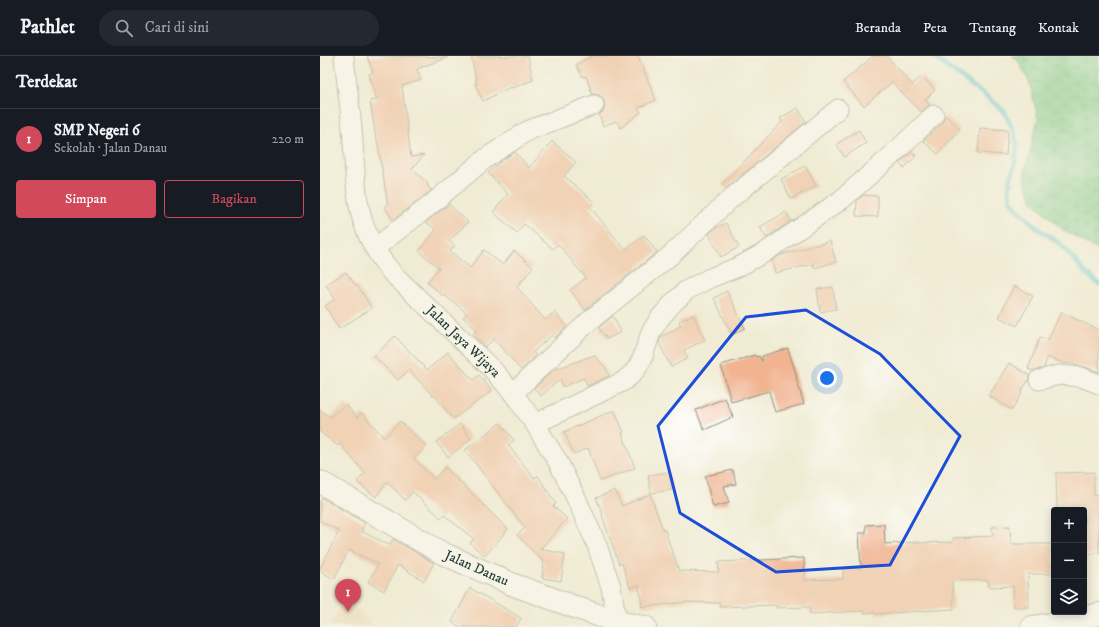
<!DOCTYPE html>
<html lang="id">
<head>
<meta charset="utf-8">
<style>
  body { margin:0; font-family:"IM FELL DW Pica",serif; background:#242831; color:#f1f3f6 }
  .controls { position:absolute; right:12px; bottom:12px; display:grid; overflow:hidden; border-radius:4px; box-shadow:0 2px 10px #0003 }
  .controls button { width:36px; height:36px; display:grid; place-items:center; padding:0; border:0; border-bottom:1px solid #363941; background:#171b24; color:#f1f3f6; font:20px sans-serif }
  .you { position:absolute; left:507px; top:322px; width:14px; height:14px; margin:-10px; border:3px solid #fff; border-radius:50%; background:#1a73e8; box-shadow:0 0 0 6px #1a73e833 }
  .badge { display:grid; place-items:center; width:26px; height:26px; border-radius:50%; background:#d1495b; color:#fff; font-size:13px; font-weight:700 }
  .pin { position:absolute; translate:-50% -33px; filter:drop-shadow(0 1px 2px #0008) }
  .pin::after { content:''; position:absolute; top:21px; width:14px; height:12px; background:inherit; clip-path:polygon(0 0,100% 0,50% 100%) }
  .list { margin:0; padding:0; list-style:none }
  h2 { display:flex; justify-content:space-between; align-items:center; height:52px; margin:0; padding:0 16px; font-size:17px }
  h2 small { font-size:13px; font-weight:400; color:#9ea1a6 }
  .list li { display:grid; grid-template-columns:26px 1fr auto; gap:12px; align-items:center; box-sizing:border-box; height:60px; padding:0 16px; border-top:1px solid #363941 }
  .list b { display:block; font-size:15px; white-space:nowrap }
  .list p { margin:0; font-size:13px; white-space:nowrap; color:#9ea1a6 }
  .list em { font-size:13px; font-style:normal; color:#9ea1a6 }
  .actions { display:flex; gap:8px; padding:12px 16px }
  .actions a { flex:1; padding:9px 0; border:1px solid #d1495b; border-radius:4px; text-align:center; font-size:14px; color:#d1495b }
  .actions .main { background:#d1495b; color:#fff }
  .icon { flex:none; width:22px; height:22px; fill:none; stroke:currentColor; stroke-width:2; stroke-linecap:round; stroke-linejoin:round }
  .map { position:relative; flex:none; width:779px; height:571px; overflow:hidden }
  header { display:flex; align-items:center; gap:24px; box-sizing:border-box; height:56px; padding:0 20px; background:#171b24; border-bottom:1px solid #363941 }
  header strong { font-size:19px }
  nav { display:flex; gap:22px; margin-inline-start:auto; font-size:14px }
  .search { width:280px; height:36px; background:#242831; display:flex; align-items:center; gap:10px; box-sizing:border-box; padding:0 14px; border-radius:22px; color:#9ea1a6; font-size:15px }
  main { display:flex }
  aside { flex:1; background:#171b24 }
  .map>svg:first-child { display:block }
</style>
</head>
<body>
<header>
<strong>Pathlet</strong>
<div class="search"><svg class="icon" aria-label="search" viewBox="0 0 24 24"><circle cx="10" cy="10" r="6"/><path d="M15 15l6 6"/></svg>Cari di sini</div>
<nav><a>Beranda</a><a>Peta</a><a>Tentang</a><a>Kontak</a></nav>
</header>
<main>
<aside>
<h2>Terdekat<small></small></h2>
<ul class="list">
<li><span class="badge">1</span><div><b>SMP Negeri 6</b><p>Sekolah · Jalan Danau</p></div><em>220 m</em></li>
</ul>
<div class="actions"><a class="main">Simpan</a><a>Bagikan</a></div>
</aside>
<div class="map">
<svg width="779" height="571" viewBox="0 0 779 571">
  <defs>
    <pattern id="wetland-marsh" width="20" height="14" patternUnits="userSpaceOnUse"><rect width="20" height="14" fill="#79cc8e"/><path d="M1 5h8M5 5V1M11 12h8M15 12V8" fill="none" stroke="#63a775"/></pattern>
  </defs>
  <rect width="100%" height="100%" fill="#fff"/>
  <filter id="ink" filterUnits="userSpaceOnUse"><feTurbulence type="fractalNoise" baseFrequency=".025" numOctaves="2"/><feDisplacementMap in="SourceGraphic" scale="8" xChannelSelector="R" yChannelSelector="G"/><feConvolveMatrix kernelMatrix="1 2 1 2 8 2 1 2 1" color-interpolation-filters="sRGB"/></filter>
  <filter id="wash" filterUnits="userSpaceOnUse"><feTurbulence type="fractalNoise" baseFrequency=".012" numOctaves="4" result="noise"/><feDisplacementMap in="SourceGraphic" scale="16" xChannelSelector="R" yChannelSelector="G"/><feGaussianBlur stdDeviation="0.9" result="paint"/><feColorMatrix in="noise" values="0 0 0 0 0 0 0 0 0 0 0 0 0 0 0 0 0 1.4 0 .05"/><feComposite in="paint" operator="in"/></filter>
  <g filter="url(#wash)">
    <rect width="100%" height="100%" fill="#f0ebd3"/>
    <!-- built -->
    <polygon fill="#ead9ba" points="24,541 55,571 10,571"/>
    <!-- wetland -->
    <polygon fill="url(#wetland-marsh)" stroke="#4c8461" points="692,0 779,0 779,195 743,174 713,146 704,120 718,63 709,25 697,3"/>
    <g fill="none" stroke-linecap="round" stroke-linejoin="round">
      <!-- stream -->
      <polyline stroke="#55c1ce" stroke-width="5" points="612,0 662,37 684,55 694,76 697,88 695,108 690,125 689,135 691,145 697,153 720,174 739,187 768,219 779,228"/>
    </g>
    <g id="blocks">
      <!-- building -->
      <g fill="#f1b390">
        <polygon points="47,0 128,1 97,13 101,24 82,30 91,101 104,99 92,113 108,128 108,131 112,134 73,164 65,151 68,149 57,83 56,83 50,45 57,44 49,18 53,16"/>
        <polygon points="151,0 208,0 213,24 192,32 191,31 163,45 155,28 157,28"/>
        <polygon points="272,0 318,0 336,44 318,52 321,56 301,72 296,65 283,70 279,58 283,56 285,51 284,45 281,40 276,38 272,38 266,20 263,21 256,9"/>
        <polygon points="553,0 567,0 592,29 602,20 615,34 605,44 609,49 601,56 572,26 544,50 523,26"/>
        <polygon points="478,52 486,66 406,132 402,128 462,66 460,62"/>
        <polygon points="625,59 640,73 618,98 603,85 622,67 624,62"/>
        <polygon points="660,72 688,74 686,99 658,97"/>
        <polygon points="539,74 546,87 524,101 517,88"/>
        <polygon points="232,85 256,106 244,120 274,146 270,151 305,194 324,179 337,196 265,254 250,234 266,222 238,188 233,193 204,168 197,177 173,156 188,138 168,117 181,105 195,96 209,112"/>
        <polygon points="592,96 596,100 584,112 579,107"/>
        <polygon points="485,110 496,130 471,143 461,123"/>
        <polygon points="543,139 558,140 558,161 536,160 537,145"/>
        <polygon points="129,148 148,166 129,185 135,190 130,195 150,212 164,194 183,209 194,195 213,211 197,231 225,264 234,256 247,270 235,282 232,279 213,296 216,300 201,314 174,283 165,291 153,278 157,274 143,261 147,257 124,239 123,240 107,226 119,212 99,195 116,174 106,166"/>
        <polygon points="466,156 471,165 446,182 440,171"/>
        <polygon points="406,167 419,191 401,201 389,178 394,173"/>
        <polygon points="510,185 516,206 494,212 494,208 455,217 452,205 460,199"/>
        <polygon points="26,216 36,230 37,229 52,252 19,273 5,250 15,243 6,229"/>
        <polygon points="694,230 713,240 697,270 679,261"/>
        <polygon points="513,231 516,253 500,256 497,233"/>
        <polygon points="407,235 425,272 412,279 394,242"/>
        <polygon points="741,256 779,274 779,316 765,311 754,309 747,307 746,308 727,301 724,312 713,315 708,313 720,281 728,284"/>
        <polygon points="373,259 385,284 364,294 368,302 351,311 339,287 341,281 361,270 359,265"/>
        <polygon points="293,260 301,276 287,283 279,272"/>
        <polygon points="75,280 107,314 128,296 153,324 159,319 172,335 133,363 114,339 113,340 89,314 78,324 54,300"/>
        <polygon points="468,292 477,322 476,322 484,348 455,356 449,335 411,346 401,309 435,299 436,301 439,300 442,305 443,304 442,300"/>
        <polygon points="274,299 286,312 289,320 267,330 264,322 243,331 240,323 221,340 214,332 234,314"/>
        <polygon points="689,307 709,319 708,325 701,336 702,337 692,354 669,340"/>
        <polygon points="405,342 413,361 384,374 376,354"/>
        <polygon points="26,348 37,362 42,357 64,382 80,365 106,390 94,403 114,423 125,411 188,473 165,500 150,487 154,483 124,459 121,462 93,436 85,444 67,426 56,441 37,426 45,417 19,387 18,390 0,376 0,354 10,361"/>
        <polygon points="294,354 304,376 302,377 315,412 280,425 268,392 254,398 244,376"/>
        <polygon points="180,367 194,384 188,389 214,422 218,420 236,448 233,450 247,463 220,493 245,498 241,525 222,522 224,506 197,479 205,472 145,394"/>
        <polygon points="140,368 151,383 128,401 116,386"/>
        <polygon points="413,414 416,428 404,430 409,447 393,451 385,420"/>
        <polygon points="349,416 352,434 331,437 328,419"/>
        <polygon points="774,416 774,439 779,438 779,497 764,499 764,454 737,454 736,417"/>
        <polygon points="295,434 302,450 330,438 343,474 345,474 352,496 353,496 359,515 399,516 398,506 484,502 485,524 523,523 523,513 541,512 539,477 546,477 546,469 564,468 565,488 599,486 599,487 633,486 633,482 673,480 672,471 690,470 691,488 734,488 734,518 708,518 709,551 694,551 693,530 669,531 668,524 632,525 634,553 555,558 555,556 544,557 544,555 490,558 489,551 456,552 456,549 400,551 400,547 367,546 322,551 319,529 310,532 302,507 299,508 282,459 283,458 276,442"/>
        <polygon points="2,442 45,467 41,475 69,489 73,483 114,507 104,525 78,509 64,535 48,526 58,508 29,494 14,523 0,515 0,512 19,475 0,465 0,446"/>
        <polygon points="150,532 201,562 196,571 140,571 132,566"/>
      </g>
    </g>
  </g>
  <g filter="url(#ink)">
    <use href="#blocks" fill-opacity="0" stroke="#889484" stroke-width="1"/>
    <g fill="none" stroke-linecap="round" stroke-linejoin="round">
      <defs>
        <g id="minor">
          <path id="s1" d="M 24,0 C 26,24 30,49 32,73 C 35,104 34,146 46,174 C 52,190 62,205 73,218 L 172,313 L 193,337 L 215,368 L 238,406 L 256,442 L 277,489 L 291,531 L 297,566"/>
          <polyline points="55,192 108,151 166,102 207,75 274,49"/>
          <polyline points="719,324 739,319 761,321 779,328"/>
          <polyline points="193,337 268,266 351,199 408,145 518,53"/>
          <polyline points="215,368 304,325 312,318 317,312 322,303 331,276 340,262 353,247 367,234 390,222 418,211 444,197 521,144 571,100 614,59"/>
        </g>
        <g id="tertiary">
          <path id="s2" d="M 0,426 L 122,497 L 194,529 L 297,566 L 325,571"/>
          <polyline points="712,571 750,565 779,558"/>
        </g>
      </defs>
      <!-- minor casing -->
      <use href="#minor" stroke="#889484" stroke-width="21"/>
      <!-- tertiary casing -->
      <use href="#tertiary" stroke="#889484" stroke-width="24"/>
      <!-- minor -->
      <use href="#minor" stroke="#fff" stroke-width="19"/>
      <!-- tertiary -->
      <use href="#tertiary" stroke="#fff" stroke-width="22"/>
    </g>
  </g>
  <!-- marked area -->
  <path d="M0 0H779V571H0ZM 486,254 L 560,298 L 640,380 L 570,509 L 456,516 L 360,457 L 338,370 L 426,261 Z" fill="#f0ebd3" fill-opacity=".55" fill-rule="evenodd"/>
  <path fill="none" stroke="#1d4ed8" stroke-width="3" stroke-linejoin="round" d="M 486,254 L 560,298 L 640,380 L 570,509 L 456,516 L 360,457 L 338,370 L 426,261 Z"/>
  <g text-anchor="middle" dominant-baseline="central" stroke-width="3.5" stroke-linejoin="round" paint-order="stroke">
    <!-- street labels -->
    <g font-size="14" fill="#1f3d34" stroke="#fff">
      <text stroke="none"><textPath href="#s1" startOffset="325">Jalan Jaya Wijaya</textPath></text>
      <text stroke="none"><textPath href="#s2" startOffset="179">Jalan Danau</textPath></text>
    </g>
  </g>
</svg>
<div class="controls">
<button>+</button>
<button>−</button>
<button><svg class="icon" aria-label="layers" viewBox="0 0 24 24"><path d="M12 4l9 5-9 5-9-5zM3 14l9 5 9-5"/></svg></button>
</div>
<div class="you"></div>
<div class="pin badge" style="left:28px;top:556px">1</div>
</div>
</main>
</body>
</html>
